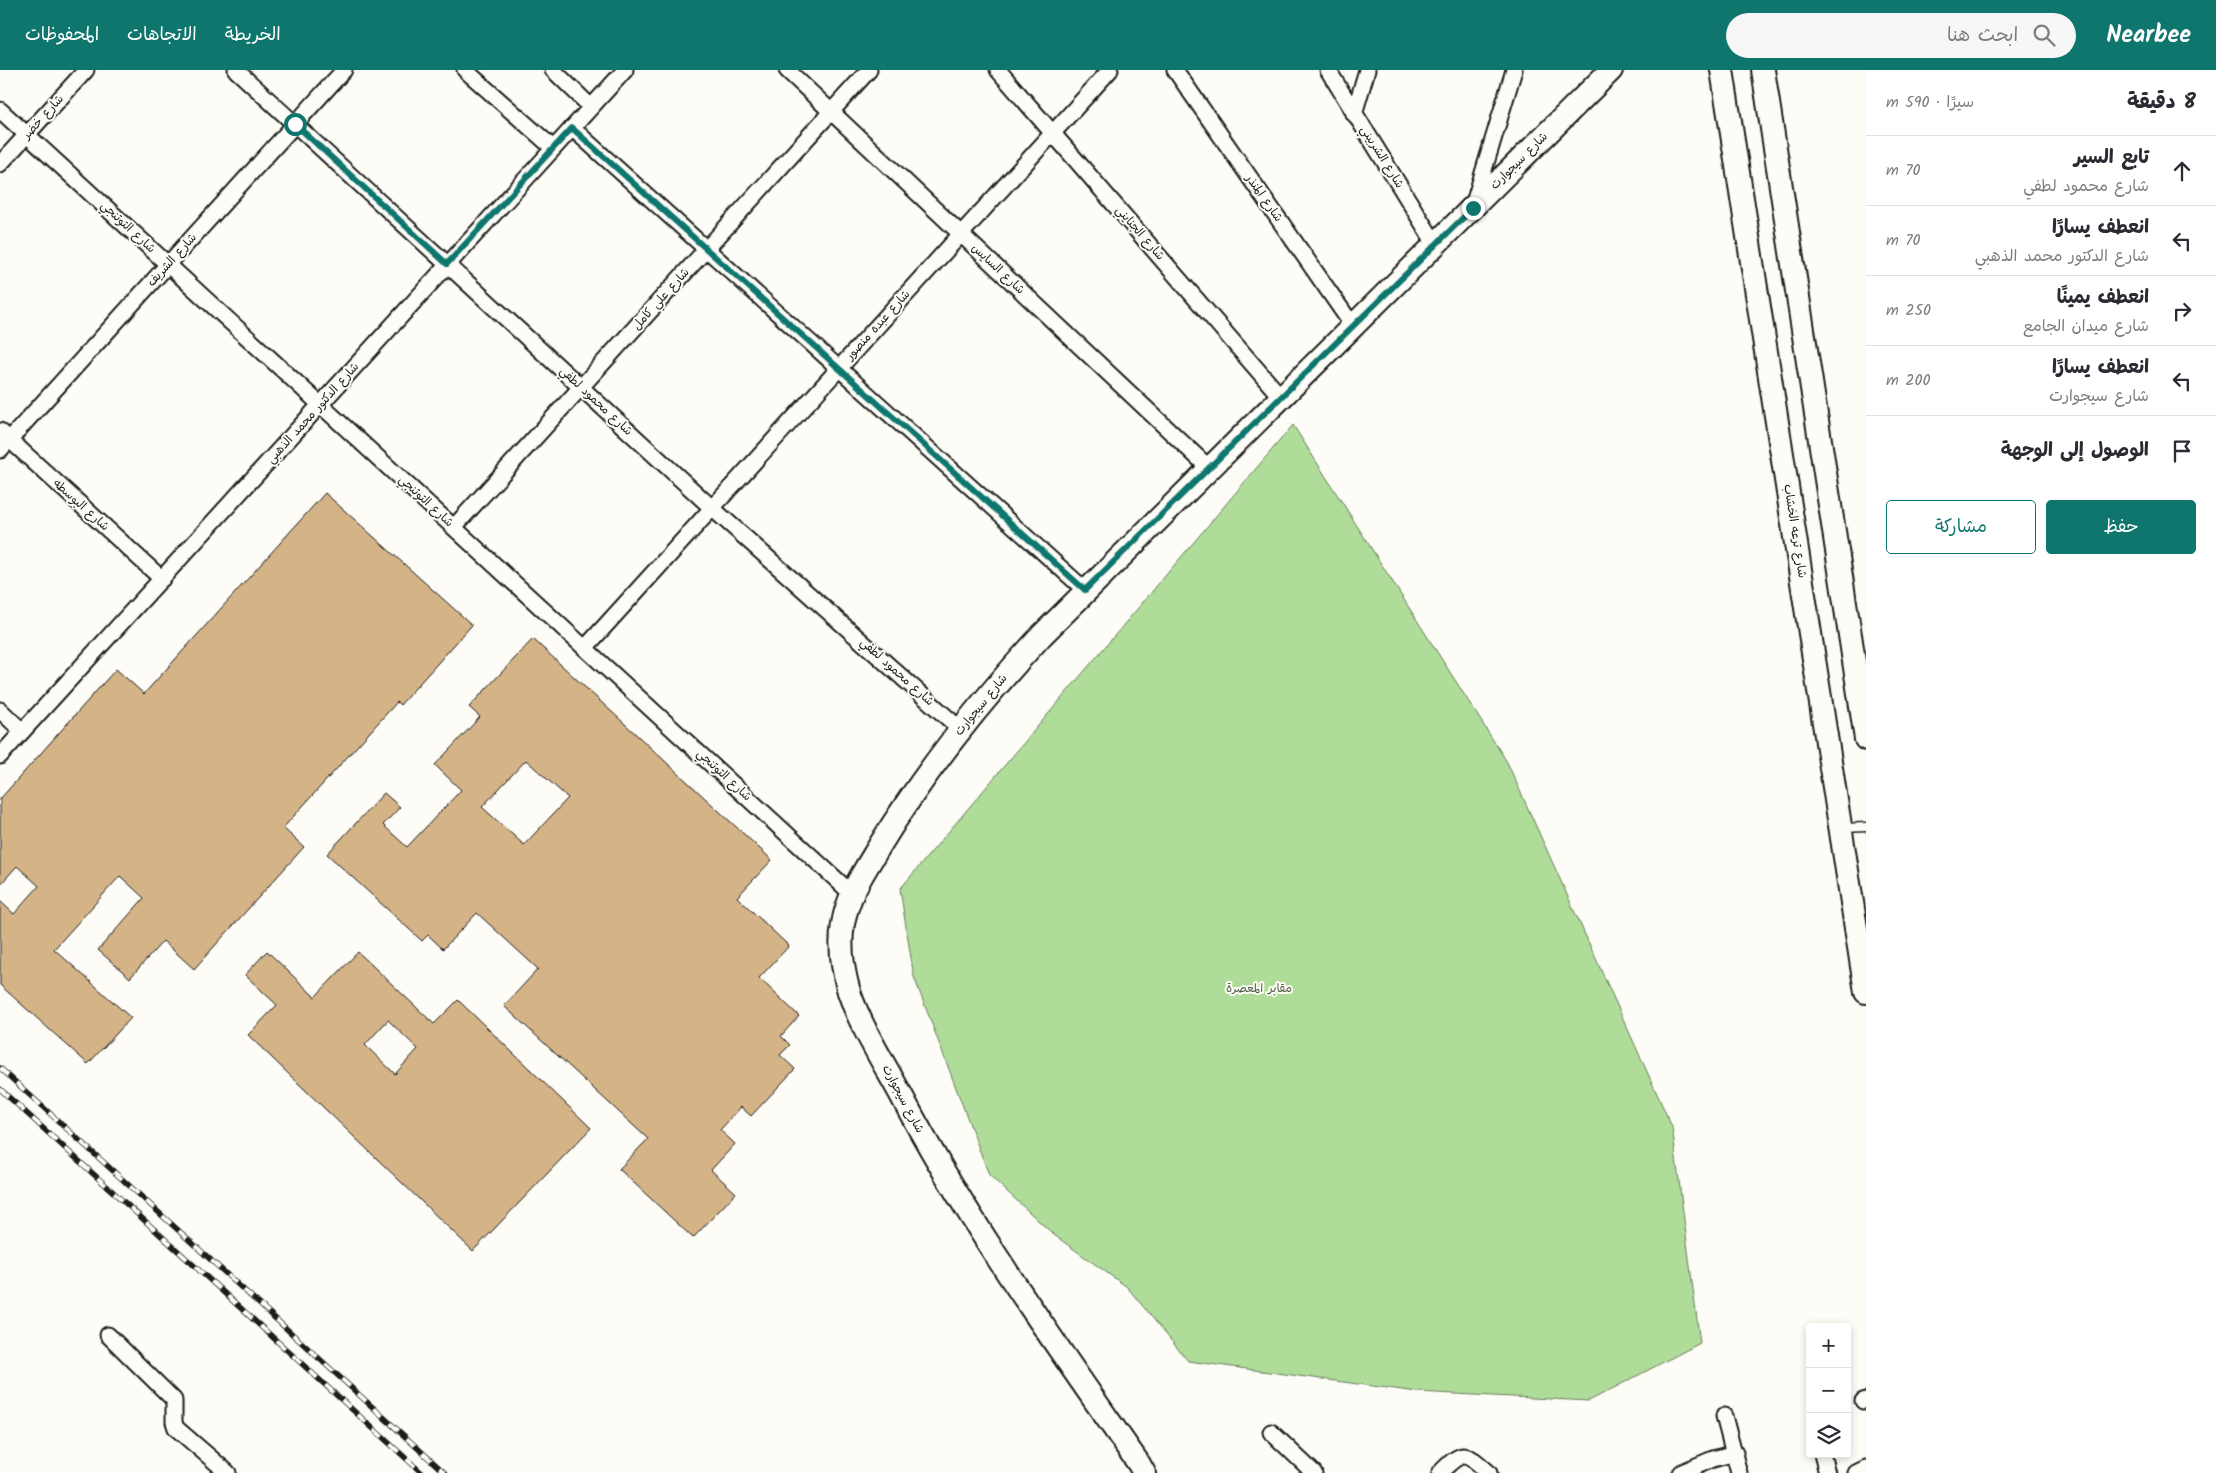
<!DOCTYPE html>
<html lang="ar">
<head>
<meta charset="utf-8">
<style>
  body { margin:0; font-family:Kalam,"Playpen Sans Arabic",sans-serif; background:#f7f7f7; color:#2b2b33; direction:rtl }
  .controls { position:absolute; right:15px; bottom:15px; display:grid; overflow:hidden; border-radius:5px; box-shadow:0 2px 8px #0003 }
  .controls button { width:45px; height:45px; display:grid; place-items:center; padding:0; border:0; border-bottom:1px solid #e1e1e2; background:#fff; color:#2b2b33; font:25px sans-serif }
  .stop { position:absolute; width:15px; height:15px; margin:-11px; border:4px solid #0f766e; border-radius:50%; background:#fff }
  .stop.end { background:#0f766e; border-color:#fff; box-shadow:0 1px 5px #0008 }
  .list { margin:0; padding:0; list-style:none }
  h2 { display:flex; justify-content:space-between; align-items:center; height:65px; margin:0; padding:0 20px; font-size:21px }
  h2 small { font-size:16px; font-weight:400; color:#7c7c81 }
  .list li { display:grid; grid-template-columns:32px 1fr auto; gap:15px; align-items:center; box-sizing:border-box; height:70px; padding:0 20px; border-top:1px solid #e1e1e2 }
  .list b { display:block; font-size:19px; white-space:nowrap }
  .list p { margin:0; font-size:16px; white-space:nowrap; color:#7c7c81 }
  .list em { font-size:16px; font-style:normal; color:#7c7c81 }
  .actions { display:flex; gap:10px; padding:15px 20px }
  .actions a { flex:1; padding:11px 0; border:1px solid #0f766e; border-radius:5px; text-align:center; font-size:18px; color:#0f766e }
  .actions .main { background:#0f766e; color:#fff }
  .icon { flex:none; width:28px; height:28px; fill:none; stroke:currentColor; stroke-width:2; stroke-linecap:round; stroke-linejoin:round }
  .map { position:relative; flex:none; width:1866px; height:1403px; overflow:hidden; direction:ltr }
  header { display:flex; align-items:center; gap:30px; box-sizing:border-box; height:70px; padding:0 25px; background:#0f766e; color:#fff }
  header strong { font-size:24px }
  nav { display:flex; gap:28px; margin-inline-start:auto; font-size:18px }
  .search { width:350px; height:45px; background:#f7f7f7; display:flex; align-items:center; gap:12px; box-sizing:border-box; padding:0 18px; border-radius:28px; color:#7c7c81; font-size:19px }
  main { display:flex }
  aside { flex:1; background:#fff }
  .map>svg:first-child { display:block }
</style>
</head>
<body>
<header>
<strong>Nearbee</strong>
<div class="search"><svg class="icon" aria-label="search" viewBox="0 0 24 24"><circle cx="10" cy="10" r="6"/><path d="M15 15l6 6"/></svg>ابحث هنا</div>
<nav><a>الخريطة</a><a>الاتجاهات</a><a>المحفوظات</a></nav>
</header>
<main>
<aside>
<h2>8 دقيقة<small>سيرًا · 590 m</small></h2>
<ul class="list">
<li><svg class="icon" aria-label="ahead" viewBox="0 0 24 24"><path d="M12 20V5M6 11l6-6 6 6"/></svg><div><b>تابع السير</b><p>شارع محمود لطفي</p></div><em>70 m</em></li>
<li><svg class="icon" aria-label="left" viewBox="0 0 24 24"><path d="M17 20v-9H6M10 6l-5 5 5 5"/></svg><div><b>انعطف يسارًا</b><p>شارع الدكتور محمد الذهبي</p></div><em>70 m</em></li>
<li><svg class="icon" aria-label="right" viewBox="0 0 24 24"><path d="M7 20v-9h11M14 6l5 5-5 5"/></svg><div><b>انعطف يمينًا</b><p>شارع ميدان الجامع</p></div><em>250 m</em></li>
<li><svg class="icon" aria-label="left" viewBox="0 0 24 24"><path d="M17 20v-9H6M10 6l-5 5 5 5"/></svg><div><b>انعطف يسارًا</b><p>شارع سيجوارت</p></div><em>200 m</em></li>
<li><svg class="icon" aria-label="arrive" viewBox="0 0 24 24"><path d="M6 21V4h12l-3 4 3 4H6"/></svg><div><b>الوصول إلى الوجهة</b></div></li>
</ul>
<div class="actions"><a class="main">حفظ</a><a>مشاركة</a></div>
</aside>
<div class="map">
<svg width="1866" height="1403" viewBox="0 0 1866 1403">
  <rect width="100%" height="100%" fill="#fdfcf7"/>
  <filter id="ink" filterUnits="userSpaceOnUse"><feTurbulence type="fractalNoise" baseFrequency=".02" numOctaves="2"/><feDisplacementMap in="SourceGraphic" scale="10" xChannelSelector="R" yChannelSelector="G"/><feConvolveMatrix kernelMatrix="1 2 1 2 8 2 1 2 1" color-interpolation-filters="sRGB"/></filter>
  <g filter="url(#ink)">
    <!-- green -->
    <polygon fill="#b0dc9a" stroke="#667c5b" points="1293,355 1507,692 1672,1057 1700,1273 1589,1331 1417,1322 1188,1291 1127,1217 1054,1165 989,1105 914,907 900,819"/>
    <!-- building -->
    <g fill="#d4b387" stroke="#1c1c1c" fill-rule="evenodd">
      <polygon points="325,423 472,555 400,635 397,632 283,758 304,777 194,899 163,871 130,908 98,880 144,828 120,806 54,879 131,948 88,994 0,915 0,831 14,844 39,816 17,796 0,815 0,729 116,599 144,624"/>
      <path d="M 533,569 L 772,790 L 737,827 L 789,876 L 759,908 L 799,946 L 781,966 L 790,975 L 780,985 L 795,999 L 751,1046 L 741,1037 L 720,1060 L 735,1074 L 711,1100 L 736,1123 L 693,1168 L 619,1099 L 648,1069 L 504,936 L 538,899 L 477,843 L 443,879 L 428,865 L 422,871 L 327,784 L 384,723 L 400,737 L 383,755 L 407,777 L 461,720 L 435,695 L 480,647 L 469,637 ZM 526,690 L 568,728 L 524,775 L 482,737 Z"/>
      <path d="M 267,881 L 315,927 L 358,882 L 434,954 L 458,930 L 591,1058 L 473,1181 L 248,965 L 277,935 L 245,905 ZM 388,950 L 418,979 L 395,1004 L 365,975 Z"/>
    </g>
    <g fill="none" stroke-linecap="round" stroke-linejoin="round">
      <defs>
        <polyline id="lane" points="1843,758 1866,757"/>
        <g id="street">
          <polyline points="236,0 712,438 960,659"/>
          <polyline points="465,0 553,78"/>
          <polyline points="553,0 591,37"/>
          <polyline points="787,0 1209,398"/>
          <polyline points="998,0 1280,326"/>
          <polyline points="1175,0 1353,256"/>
          <polyline points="1328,0 1436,175"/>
          <polyline points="0,40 851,823"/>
          <polyline points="1354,44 1367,0"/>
          <polyline points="572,58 1085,520"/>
          <polyline points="0,94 86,0"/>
          <polyline points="1474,133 1514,0"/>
          <polyline points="0,361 162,509"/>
          <polyline points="0,380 344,0"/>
          <polyline points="454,457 869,0"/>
          <polyline points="585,578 1110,0"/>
          <polyline points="0,640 22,661"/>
          <polyline points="0,686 625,0"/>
          <polyline points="108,1265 174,1330 174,1352 176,1358 228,1403"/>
          <polyline points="1863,1331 1866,1330"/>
          <polyline points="1724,1346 1739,1403"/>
          <polyline points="1271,1362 1314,1403"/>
          <polyline points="1822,1384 1827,1403"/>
          <path d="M 1440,1403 C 1463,1379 1466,1382 1489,1403"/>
          <polyline points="1680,1403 1713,1389 1735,1383"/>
          <polyline points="1856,1403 1866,1398"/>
        </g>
        <g id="secondary">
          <polyline points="1722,0 1866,922"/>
          <polyline points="1763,0 1866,669"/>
          <path d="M 1144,1403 L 1139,1394 C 1055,1273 968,1153 900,1023 C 882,990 861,957 849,922 C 843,901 839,876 843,854 C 848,824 865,800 880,775 C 926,699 982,630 1042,565 L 1611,0"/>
        </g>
      </defs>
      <!-- lane casing -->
      <use href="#lane" stroke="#1c1c1c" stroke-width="11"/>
      <!-- street casing -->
      <use href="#street" stroke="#1c1c1c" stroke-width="19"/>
      <!-- secondary casing -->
      <use href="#secondary" stroke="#1c1c1c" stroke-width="26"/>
      <!-- lane -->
      <use href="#lane" stroke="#fdfcf7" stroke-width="8"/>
      <!-- street -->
      <use href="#street" stroke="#fdfcf7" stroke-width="15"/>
      <!-- secondary -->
      <use href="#secondary" stroke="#fdfcf7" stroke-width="22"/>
      <defs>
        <g id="rail">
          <polyline points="0,998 445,1403"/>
          <polyline points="0,1019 422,1403"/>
        </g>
      </defs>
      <!-- rail casing -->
      <use href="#rail" stroke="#1c1c1c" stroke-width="5.5"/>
      <!-- rail -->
      <use href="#rail" stroke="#fdfcf7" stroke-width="4" stroke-dasharray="11" stroke-linecap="butt"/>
    </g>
  </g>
  <g fill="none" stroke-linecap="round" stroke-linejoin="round" filter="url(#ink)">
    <!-- route -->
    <polyline stroke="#0f766e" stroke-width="6" points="295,54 447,194 572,58 1085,520 1473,138"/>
  </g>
  <g text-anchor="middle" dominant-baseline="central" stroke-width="4" stroke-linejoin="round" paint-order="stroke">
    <!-- street labels -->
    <g font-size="12" fill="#1c1c1c" stroke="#fdfcf7">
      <text transform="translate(43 47) rotate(-48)">شارع خضر</text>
      <text transform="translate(1382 87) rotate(58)">شارع الشربيني</text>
      <text transform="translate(1519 91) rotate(-45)">شارع سيجوارت</text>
      <text transform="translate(1264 128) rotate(55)">شارع المنذر</text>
      <text transform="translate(128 157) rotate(43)">شارع التوتنجي</text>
      <text transform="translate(1140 163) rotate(49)">شارع الجنايني</text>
      <text transform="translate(172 190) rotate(-48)">شارع الشريف</text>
      <text transform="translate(998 199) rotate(43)">شارع السايس</text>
      <text transform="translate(661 229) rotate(-48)">شارع علي كامل</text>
      <text transform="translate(878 255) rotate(-48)">شارع عبده منصور</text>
      <text transform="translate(596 331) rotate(43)">شارع محمود لطفي</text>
      <text transform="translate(313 343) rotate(-48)">شارع الدكتور محمد الذهبي</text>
      <text transform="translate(426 431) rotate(43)">شارع التوتنجي</text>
      <text transform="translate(81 435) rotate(42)">شارع البوسطه</text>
      <text transform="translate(1795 461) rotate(81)">شارع ترعه الخشاب</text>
      <text transform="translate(897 602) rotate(42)">شارع محمود لطفي</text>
      <text transform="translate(981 635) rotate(-51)">شارع سيجوارت</text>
      <text transform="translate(724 705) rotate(43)">شارع التوتنجي</text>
      <text transform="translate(903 1029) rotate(62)">شارع سيجوارت</text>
    </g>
    <!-- park labels -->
    <g font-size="12" fill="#505f48" stroke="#fdfcf7">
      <text x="1259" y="918">مقابر المعصرة</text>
    </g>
  </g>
</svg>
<div class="controls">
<button>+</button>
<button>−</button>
<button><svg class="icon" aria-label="layers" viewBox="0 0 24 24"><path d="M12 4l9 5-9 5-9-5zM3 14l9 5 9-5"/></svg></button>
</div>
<div class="stop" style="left:295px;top:54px"></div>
<div class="stop end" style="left:1473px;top:138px"></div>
</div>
</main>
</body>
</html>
